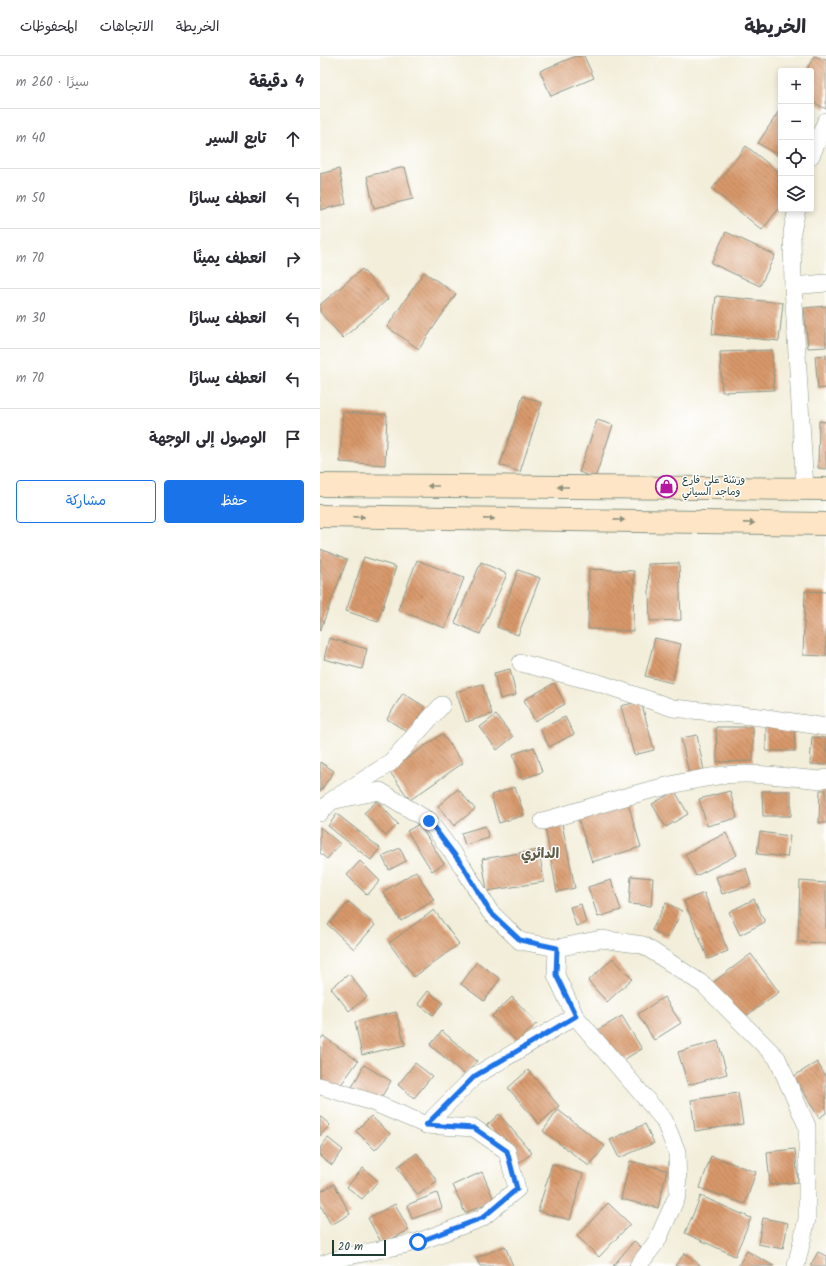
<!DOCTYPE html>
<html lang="ar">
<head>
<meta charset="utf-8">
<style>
  body { margin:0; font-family:Kalam,"Playpen Sans Arabic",sans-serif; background:#f7f7f7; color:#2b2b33; direction:rtl }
  .controls { position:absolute; right:12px; top:12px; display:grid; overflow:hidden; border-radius:4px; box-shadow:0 2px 6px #0003 }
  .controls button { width:36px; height:36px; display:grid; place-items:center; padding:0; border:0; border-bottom:1px solid #e1e1e2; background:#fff; color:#2b2b33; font:20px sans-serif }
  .scale { position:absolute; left:12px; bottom:10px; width:54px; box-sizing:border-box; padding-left:4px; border:2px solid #1f3d34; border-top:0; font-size:11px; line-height:14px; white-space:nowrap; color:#1f3d34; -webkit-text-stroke:3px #fff; paint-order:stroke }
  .stop { position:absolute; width:12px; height:12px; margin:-9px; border:3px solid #1a73e8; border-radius:50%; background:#fff }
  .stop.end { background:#1a73e8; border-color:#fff; box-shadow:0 1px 4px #0008 }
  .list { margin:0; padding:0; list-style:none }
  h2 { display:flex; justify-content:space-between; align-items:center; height:52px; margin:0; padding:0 16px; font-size:17px }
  h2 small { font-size:13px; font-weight:400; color:#7c7c81 }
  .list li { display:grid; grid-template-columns:26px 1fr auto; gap:12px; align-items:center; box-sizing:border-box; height:60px; padding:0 16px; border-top:1px solid #e1e1e2 }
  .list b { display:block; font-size:15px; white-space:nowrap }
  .list em { font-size:13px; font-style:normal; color:#7c7c81 }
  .actions { display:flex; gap:8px; padding:12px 16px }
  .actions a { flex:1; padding:9px 0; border:1px solid #1a73e8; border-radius:4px; text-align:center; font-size:14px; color:#1a73e8 }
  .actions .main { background:#1a73e8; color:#fff }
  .icon { flex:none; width:22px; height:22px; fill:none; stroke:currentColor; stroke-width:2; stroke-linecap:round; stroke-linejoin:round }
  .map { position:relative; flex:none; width:506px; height:1210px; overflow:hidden; direction:ltr }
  header { display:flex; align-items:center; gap:24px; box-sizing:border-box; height:56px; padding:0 20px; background:#fff; border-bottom:1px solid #e1e1e2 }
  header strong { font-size:19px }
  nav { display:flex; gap:22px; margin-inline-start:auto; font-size:14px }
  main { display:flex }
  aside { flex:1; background:#fff }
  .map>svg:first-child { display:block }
</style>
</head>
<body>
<header>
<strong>الخريطة</strong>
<nav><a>الخريطة</a><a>الاتجاهات</a><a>المحفوظات</a></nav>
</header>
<main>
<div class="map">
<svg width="506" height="1210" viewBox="0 0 506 1210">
  <defs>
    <pattern id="building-back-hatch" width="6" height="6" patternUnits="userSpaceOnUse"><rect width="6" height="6" fill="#d8986b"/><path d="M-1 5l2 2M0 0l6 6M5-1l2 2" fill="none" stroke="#af7d59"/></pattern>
  </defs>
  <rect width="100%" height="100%" fill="#fff"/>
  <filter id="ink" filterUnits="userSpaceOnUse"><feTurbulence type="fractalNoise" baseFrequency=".025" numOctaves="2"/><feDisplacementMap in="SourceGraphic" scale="8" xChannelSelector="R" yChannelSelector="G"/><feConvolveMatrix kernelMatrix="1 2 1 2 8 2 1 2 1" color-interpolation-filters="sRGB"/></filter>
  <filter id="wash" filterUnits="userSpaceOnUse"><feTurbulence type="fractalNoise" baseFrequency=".012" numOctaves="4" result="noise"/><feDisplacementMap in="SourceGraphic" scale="16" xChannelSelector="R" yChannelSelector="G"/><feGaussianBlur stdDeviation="0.9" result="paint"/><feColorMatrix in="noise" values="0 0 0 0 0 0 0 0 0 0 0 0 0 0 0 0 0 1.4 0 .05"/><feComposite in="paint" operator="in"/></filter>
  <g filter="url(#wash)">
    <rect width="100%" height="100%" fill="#f3eeda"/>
    <g id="blocks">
      <!-- building -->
      <g fill="url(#building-back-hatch)">
        <polygon points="256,0 264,0 274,22 231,40 220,15"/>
        <polygon points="494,0 506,4 506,53 491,45 491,15 486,15"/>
        <polygon points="461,52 461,102 438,87"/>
        <polygon points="426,90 461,118 461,150 442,174 392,133"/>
        <polygon points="85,111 93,143 54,152 47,120"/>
        <polygon points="19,113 26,148 0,154 0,118"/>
        <polygon points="406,176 455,199 440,230 391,207"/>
        <polygon points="42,213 68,243 23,282 0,256 0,249"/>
        <polygon points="104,216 136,238 99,293 67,271"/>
        <polygon points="396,240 463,247 459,285 392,278"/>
        <polygon points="506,250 506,291 488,292 484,252"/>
        <polygon points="452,294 454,334 402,336 400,296"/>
        <polygon points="506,299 506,332 498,333 495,300"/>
        <polygon points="203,340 222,347 200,416 180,409"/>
        <polygon points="23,356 67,359 65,409 20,406"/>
        <polygon points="277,364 293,369 275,422 259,416"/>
        <polygon points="499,365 506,366 506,413 498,412"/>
        <polygon points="0,493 27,504 0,575"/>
        <polygon points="44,501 76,511 58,566 26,555"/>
        <polygon points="97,504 144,522 125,572 78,554"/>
        <polygon points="161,506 187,518 160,578 135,567"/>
        <polygon points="359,507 361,564 330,565 328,508"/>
        <polygon points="269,513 314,515 313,575 268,573"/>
        <polygon points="198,514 220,522 198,579 177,571"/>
        <polygon points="485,535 506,536 506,600 483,599"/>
        <polygon points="9,582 47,593 42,613 4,603"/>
        <polygon points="335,582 361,588 352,627 325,620"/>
        <polygon points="190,613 196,639 180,643 174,617"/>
        <polygon points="234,627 245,648 215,665 204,644"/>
        <polygon points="162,628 172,658 146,666 136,636"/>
        <polygon points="83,637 105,651 89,677 67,663"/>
        <polygon points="321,645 334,694 314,699 301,650"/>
        <polygon points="176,659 193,681 177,694 160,671"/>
        <polygon points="245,661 254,678 229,691 220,673"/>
        <polygon points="446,668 474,668 475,695 446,695"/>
        <polygon points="396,671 433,671 433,705 397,706"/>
        <polygon points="122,678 143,707 90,744 69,715"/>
        <polygon points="377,679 384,715 369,718 361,682"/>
        <polygon points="492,681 506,682 506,709 490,708"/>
        <polygon points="214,691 222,716 202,723 193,698"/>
        <polygon points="0,706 14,715 0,736"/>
        <polygon points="195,731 204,759 179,767 171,739"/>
        <polygon points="138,733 155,753 134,770 118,750"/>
        <polygon points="500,734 506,734 506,767 499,767"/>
        <polygon points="355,735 368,758 346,771 332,748"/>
        <polygon points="410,735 417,762 387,770 379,743"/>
        <polygon points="442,735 471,735 471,760 443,760"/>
        <polygon points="57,745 78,768 66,780 44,757"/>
        <polygon points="308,748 321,791 272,806 258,762"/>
        <polygon points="17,758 60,792 51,804 8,770"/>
        <polygon points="99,768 124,808 112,815 87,775"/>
        <polygon points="242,768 255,832 237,836 225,771"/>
        <polygon points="165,770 169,782 145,789 141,777"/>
        <polygon points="0,771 20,788 7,803 0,797"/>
        <polygon points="440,776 470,780 467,801 437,798"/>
        <polygon points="406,777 417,799 376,820 365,798"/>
        <polygon points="80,792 86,805 69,814 62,800"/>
        <polygon points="219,794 224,826 167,835 162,803"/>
        <polygon points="40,805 60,825 47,839 27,819"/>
        <polygon points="426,812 431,829 402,838 396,821"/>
        <polygon points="96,815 114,844 81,865 63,836"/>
        <polygon points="311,820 333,822 331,850 309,848"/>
        <polygon points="291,824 301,854 278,861 268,831"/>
        <polygon points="480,825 506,827 506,887 478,886"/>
        <polygon points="384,837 408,895 388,903 364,845"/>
        <polygon points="434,843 445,866 420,879 409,856"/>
        <polygon points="29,846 55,869 34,893 8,869"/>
        <polygon points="346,847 362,855 348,882 332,874"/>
        <polygon points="261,848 266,867 256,870 250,851"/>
        <polygon points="114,854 139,888 94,921 69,887"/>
        <polygon points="431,898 459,936 419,965 391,928"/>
        <polygon points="293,902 312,923 287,946 268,925"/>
        <polygon points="157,906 180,923 164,945 141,928"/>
        <polygon points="29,918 47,941 29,955 11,932"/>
        <polygon points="108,935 123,947 113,959 98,948"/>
        <polygon points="192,941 217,967 197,986 172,960"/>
        <polygon points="344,941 361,967 334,984 318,958"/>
        <polygon points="76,956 85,989 42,999 35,966"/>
        <polygon points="302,960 322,993 298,1007 278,974"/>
        <polygon points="122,975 157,1005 145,1019 110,989"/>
        <polygon points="3,980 38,1005 15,1037 0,1027 0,984"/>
        <polygon points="398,985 407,1018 368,1029 358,996"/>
        <polygon points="497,1006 506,1021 506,1057 499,1062 474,1020"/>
        <polygon points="95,1007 112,1020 94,1042 78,1029"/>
        <polygon points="44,1009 71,1025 56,1050 30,1035"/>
        <polygon points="208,1014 239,1050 219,1068 188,1032"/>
        <polygon points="418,1037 423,1068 375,1075 371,1044"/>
        <polygon points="238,1054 285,1090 269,1110 223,1075"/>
        <polygon points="179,1058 212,1097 199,1107 167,1069"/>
        <polygon points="0,1060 10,1069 0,1080"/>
        <polygon points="51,1060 70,1078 55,1094 36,1075"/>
        <polygon points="325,1068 334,1087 299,1102 290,1084"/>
        <polygon points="8,1082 23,1094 12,1109 0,1100 0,1092"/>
        <polygon points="475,1093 478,1126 450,1129 447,1096"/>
        <polygon points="97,1097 117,1125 98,1139 77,1111"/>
        <polygon points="391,1100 436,1116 425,1148 380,1132"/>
        <polygon points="310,1105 347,1114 338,1152 301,1143"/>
        <polygon points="232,1108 263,1118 250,1164 218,1155"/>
        <polygon points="43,1112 58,1125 42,1143 27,1131"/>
        <polygon points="162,1116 174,1144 145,1157 133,1129"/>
        <polygon points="14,1128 30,1158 11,1169 0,1148 0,1136"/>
        <polygon points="117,1137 122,1152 92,1163 87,1149"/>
        <polygon points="381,1140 431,1162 415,1200 365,1177"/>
        <polygon points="288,1147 310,1168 279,1201 257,1180"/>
        <polygon points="75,1148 89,1174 62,1188 48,1162"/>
        <polygon points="443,1162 468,1167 463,1193 438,1188"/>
        <polygon points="314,1185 333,1201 325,1210 293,1210"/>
        <polygon points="185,1190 193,1210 160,1210 156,1202"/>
        <polygon points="427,1195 454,1210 418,1210"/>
        <polygon points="498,1196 506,1200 506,1210 490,1210"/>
        <polygon points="365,1197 381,1210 355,1210"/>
      </g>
    </g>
  </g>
  <g filter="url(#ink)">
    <use href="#blocks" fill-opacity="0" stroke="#899687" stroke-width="1"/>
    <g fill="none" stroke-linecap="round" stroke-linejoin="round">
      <defs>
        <g id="street">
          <polyline points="491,100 506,65"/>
          <polyline points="477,153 472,176 473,230 485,433"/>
          <polyline points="473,230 506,227"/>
          <polyline points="201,607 279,627 353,652 440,661 506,671"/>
          <polyline points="11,745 60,735 109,765 143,811 170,856 200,885 237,892 281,883 323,889 384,929 457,1002 487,1070 487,1163 476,1210"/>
          <polyline points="0,757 11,745 70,707 122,649"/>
          <path d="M 223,765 C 280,749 338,729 397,720 C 429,715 468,721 500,724 L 506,722"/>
          <polyline points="237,892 236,919 255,960 344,1064 357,1096 358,1138 337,1185 318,1210"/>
          <polyline points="0,1030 52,1046 106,1069 154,1072 187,1095 197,1133 162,1162 98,1186 24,1201 0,1209"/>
          <polyline points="106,1069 155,1020 255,960"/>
        </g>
        <g id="secondary">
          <polyline points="0,429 506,433"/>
          <polyline points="0,460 506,468"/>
        </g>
      </defs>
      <!-- street casing -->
      <use href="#street" stroke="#899687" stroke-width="18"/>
      <!-- secondary casing -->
      <use href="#secondary" stroke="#899687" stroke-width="24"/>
      <!-- street -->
      <use href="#street" stroke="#fff" stroke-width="17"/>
      <!-- secondary -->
      <use href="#secondary" stroke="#fde5c5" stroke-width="22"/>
    </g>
    <!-- one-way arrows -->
    <defs><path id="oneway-solid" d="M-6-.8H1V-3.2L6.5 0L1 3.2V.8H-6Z"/></defs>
    <g fill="#8e917c">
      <use href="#oneway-solid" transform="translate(113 430) rotate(-180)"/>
      <use href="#oneway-solid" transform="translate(243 431) rotate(-180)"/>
      <use href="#oneway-solid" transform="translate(39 461) rotate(1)"/>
      <use href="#oneway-solid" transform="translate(169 463) rotate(1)"/>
      <use href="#oneway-solid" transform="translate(299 464) rotate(1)"/>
      <use href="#oneway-solid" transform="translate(429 467) rotate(1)"/>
    </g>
  </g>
  <g fill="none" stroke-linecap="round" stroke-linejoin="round" filter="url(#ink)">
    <!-- route -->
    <polyline stroke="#1a73e8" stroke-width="5" points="98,1186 162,1162 197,1133 187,1095 154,1072 106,1069 155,1020 256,960 236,919 237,892 200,884 170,856 143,810 109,765"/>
  </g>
  <!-- icons -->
  <defs>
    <symbol id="shop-ring" viewBox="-11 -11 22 22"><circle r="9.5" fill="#fff" stroke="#b5179e" stroke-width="1.5"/><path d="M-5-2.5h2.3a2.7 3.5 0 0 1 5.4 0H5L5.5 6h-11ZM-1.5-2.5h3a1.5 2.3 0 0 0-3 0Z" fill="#b5179e"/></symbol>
  </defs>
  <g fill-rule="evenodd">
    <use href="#shop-ring" x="334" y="418" width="25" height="25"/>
  </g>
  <g text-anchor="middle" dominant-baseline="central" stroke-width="3" stroke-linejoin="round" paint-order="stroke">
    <!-- poi labels -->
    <g font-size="10" fill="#1f3d34" stroke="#fff" text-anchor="start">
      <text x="362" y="424">ورشة علي فارع<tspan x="362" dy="12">وماجد السياني</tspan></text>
    </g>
    <!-- district labels -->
    <g font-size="14" font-weight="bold" fill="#605d47" stroke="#fff">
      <text x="220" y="798">الدائري</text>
    </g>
  </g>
</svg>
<div class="controls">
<button>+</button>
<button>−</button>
<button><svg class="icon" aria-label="locate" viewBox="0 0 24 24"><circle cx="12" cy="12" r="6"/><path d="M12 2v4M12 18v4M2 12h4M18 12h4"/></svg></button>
<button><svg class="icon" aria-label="layers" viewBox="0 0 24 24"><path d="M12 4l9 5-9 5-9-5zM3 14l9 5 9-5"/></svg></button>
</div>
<div class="scale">20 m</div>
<div class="stop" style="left:98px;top:1186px"></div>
<div class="stop end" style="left:109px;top:765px"></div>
</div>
<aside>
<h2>4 دقيقة<small>سيرًا · 260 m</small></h2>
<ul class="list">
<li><svg class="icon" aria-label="ahead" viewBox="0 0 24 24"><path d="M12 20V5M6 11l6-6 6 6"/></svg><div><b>تابع السير</b></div><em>40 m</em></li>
<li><svg class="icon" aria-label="left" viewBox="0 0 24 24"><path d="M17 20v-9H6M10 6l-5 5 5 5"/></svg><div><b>انعطف يسارًا</b></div><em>50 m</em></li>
<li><svg class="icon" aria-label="right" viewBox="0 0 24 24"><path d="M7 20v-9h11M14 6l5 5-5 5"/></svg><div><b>انعطف يمينًا</b></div><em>70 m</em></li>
<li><svg class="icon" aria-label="left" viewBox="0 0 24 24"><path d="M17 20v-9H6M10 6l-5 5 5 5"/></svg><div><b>انعطف يسارًا</b></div><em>30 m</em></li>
<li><svg class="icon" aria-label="left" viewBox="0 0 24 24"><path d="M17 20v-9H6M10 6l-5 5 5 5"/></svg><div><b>انعطف يسارًا</b></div><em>70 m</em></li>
<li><svg class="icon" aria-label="arrive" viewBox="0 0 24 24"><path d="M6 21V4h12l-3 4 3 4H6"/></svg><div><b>الوصول إلى الوجهة</b></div></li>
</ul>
<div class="actions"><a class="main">حفظ</a><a>مشاركة</a></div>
</aside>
</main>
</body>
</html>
